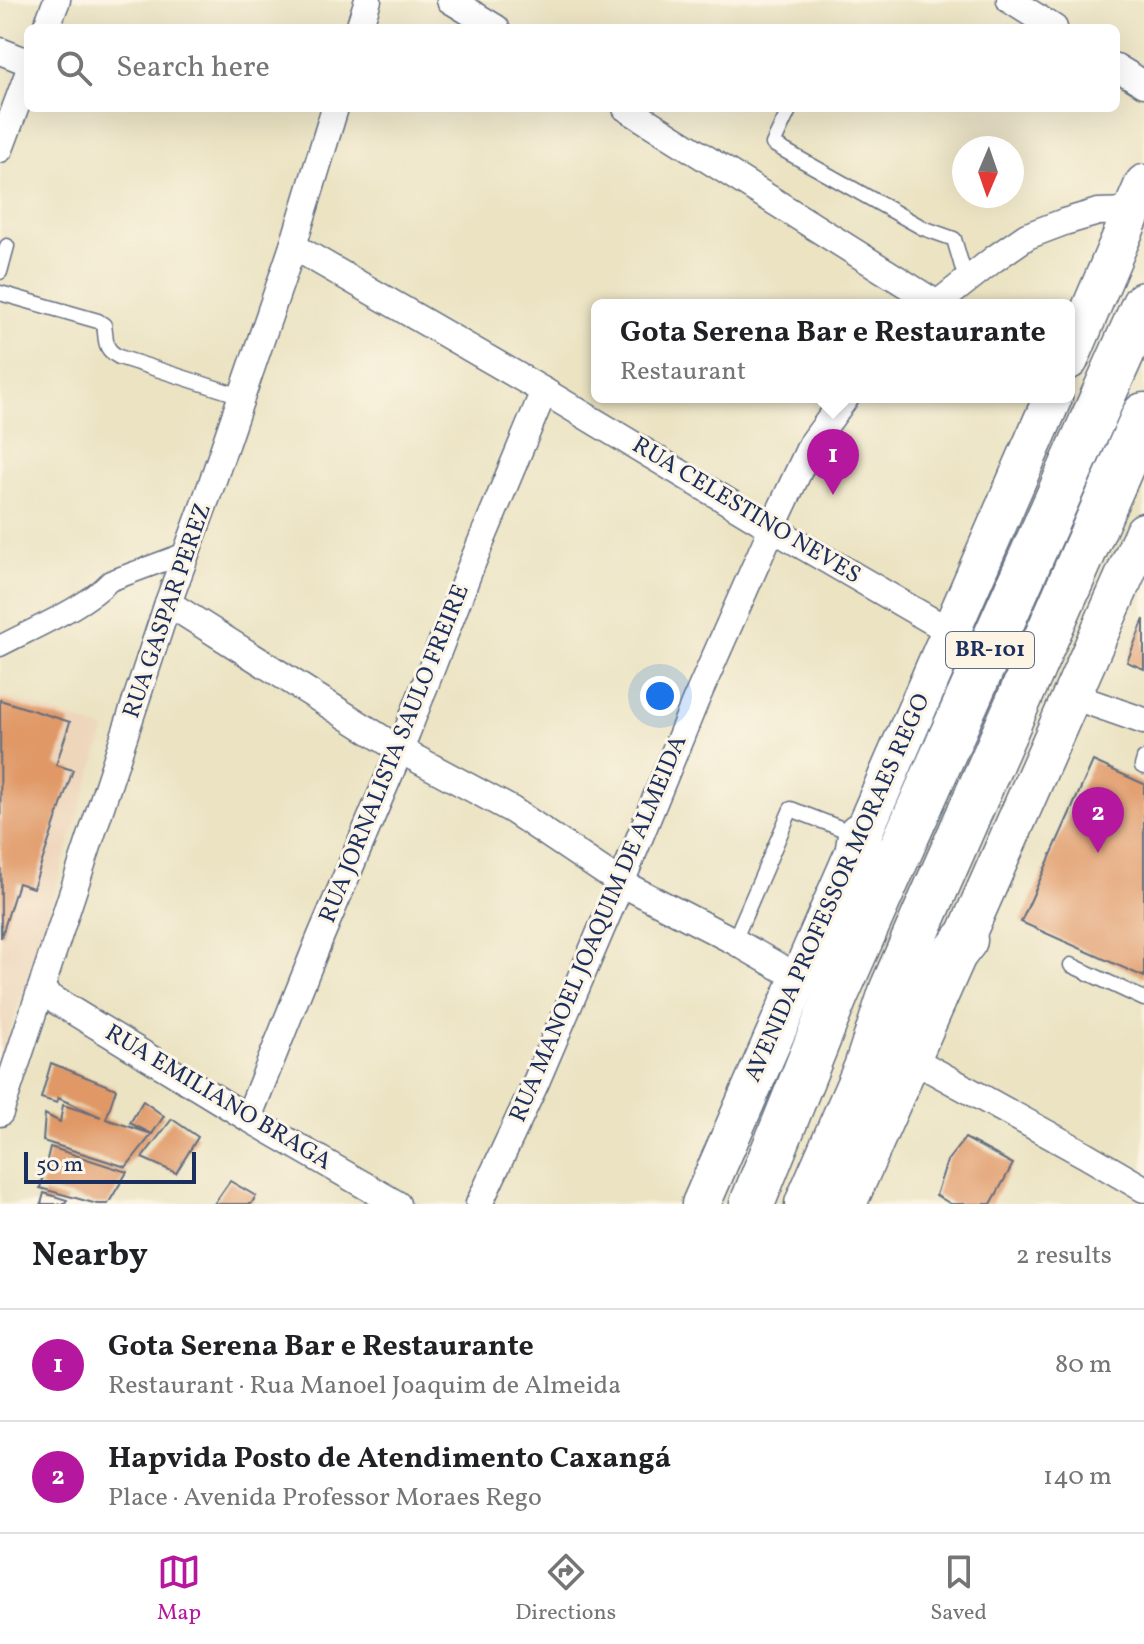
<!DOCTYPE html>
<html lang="en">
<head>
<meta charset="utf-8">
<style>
  body { margin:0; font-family:Vollkorn,serif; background:#f2f2f2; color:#202124 }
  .compass { position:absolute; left:952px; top:136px; width:72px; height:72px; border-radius:50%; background:#fff; box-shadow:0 8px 32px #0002; rotate:182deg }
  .scale { position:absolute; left:24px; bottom:20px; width:172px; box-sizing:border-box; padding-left:8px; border:4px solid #1b2f5e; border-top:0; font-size:22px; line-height:28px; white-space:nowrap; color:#1b2f5e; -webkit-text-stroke:6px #fcf5e5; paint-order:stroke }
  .you { position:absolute; left:660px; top:696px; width:28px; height:28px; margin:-20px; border:6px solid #fff; border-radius:50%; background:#1a73e8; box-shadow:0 0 0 12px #1a73e833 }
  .badge { display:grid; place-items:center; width:52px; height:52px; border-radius:50%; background:#b5179e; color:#fff; font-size:26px; font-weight:700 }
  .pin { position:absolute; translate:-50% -66px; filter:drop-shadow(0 2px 4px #0008) }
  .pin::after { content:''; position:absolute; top:42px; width:28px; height:24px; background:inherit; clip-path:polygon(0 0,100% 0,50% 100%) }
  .popup { position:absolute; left:591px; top:299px; width:484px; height:104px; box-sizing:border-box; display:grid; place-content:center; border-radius:12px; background:#fff; filter:drop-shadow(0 2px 6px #0005); font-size:26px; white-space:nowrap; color:#757577 }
  .popup b { font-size:30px; color:#202124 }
  .popup::after { content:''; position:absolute; left:50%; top:100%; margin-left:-16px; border:16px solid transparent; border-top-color:#fff }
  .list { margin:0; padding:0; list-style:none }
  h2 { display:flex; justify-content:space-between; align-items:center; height:104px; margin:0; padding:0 32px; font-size:34px }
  h2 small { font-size:26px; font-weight:400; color:#757577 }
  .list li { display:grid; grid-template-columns:52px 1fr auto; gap:24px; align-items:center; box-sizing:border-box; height:112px; padding:0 32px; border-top:2px solid #e0e0e0 }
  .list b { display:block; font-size:30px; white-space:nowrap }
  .list p { margin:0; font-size:26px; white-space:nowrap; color:#757577 }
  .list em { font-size:26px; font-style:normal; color:#757577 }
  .icon { flex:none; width:44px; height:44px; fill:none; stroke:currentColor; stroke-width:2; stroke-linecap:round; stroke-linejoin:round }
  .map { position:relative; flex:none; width:1144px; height:1204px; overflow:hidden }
  .search { position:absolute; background:#fff; box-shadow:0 8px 32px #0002; left:24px; right:24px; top:24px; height:88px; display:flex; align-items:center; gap:20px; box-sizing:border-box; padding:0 28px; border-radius:12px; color:#757577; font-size:30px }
  .sheet { height:328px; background:#fff }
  nav { display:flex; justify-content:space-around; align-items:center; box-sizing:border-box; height:112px; border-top:2px solid #e0e0e0; background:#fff; font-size:22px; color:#757577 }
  nav a { display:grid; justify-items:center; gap:4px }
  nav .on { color:#b5179e }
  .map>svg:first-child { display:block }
</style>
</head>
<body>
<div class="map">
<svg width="1144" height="1204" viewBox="0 0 1144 1204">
  <rect width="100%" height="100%" fill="#fcf5e5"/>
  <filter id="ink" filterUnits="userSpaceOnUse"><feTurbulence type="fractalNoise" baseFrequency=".0125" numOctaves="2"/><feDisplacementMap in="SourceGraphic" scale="16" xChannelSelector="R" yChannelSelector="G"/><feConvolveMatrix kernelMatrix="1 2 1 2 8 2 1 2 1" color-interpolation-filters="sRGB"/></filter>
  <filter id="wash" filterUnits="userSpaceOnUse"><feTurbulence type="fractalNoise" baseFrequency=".006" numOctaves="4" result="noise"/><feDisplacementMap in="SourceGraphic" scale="32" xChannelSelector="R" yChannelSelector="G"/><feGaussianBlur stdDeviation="1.8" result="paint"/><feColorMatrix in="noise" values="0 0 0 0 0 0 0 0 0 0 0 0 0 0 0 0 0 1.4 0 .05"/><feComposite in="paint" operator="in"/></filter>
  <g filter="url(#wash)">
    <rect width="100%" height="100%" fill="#ebe3c2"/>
    <!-- built -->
    <polygon fill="#eed6bb" points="0,695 105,730 0,1064"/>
    <g id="blocks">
      <!-- building -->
      <g fill="#e09866">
        <polygon points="1144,619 1144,669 1127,662"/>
        <polygon points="0,700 70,722 56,765 73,770 33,888 18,883 1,938"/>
        <polygon points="1093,761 1144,784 1144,977 1021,922"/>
        <polygon points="51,1063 116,1089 106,1119 152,1134 126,1167 43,1141 45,1114 60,1122 63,1105 101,1117 58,1098 57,1103 41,1098"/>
        <polygon points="143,1101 164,1116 152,1134 130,1123"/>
        <polygon points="172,1119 198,1137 176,1173 142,1158"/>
        <polygon points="965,1138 1013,1164 991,1204 951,1204 936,1195 947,1161"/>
        <polygon points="50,1147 127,1172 108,1204 97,1204 40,1188"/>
        <polygon points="230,1181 256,1196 251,1204 214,1204"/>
        <polygon points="44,1193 67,1200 65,1204 41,1204"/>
      </g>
    </g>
  </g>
  <g filter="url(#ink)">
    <use href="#blocks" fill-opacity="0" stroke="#646e81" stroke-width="2"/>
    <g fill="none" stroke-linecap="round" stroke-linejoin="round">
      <defs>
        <g id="service">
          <polyline points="790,108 773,144 923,228 954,239 966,280"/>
          <polyline points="0,272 7,246"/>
          <path d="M 0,293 L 98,321 L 104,325 C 107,342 103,348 119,357 L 241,396"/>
          <polyline points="1144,759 1142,766 1144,767"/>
          <polyline points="734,941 791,809 858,835"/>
          <polyline points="1071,965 1144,999"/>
        </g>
        <path id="pedestrian" d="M 0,646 C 32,629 87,606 110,581 L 188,552"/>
        <g id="minor">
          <polyline points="450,0 496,28"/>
          <polyline points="1010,0 1054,28"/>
          <polyline points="46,28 57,0"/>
          <polyline points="359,28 368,0"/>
          <polyline points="0,51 28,62"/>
          <polyline points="1116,67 1144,84"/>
          <polyline points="626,108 937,304"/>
          <polyline points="0,149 28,74"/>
          <polyline points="293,246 544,391 772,528 951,632"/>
          <polyline points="936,305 994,259 1027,236 1064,222 1098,212 1132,211"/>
          <polyline points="168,603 400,750 512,810 621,883 734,941 799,978"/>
          <polyline points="1072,696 1144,721"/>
          <polyline points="40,991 248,1118 397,1204"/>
          <polyline points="912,1059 1084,1154 1144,1189"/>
          <polyline points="0,1113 168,603 212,483 293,246 335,108"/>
          <polyline points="248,1118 320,938 400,750 471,566 544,391"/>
          <polyline points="479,1204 536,1082 621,883 695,702 772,528 811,445 846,397"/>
        </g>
        <g id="secondary">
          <polyline points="1069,360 1144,184"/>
          <polyline points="701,1204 1053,397"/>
          <polyline points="847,1204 1144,532"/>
        </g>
        <g id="trunk">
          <polyline points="844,942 860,835"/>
          <polyline points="887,1041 965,940"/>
          <polyline points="752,1204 836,995 1144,304"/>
          <polyline points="807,1204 866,1068 892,989 1144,415"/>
        </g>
      </defs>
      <!-- service casing -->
      <use href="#service" stroke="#646e81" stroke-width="17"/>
      <!-- pedestrian casing -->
      <use href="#pedestrian" stroke="#646e81" stroke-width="23"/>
      <!-- minor casing -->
      <use href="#minor" stroke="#646e81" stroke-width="29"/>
      <!-- secondary casing -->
      <use href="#secondary" stroke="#646e81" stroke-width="41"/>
      <!-- trunk casing -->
      <use href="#trunk" stroke="#646e81" stroke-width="47"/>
      <!-- service -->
      <use href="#service" stroke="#fff" stroke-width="14"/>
      <!-- pedestrian -->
      <use href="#pedestrian" stroke="#fff" stroke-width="20"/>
      <!-- minor -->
      <use href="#minor" stroke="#fff" stroke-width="26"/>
      <!-- secondary -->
      <use href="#secondary" stroke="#fff" stroke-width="38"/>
      <!-- trunk -->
      <use href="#trunk" stroke="#fff" stroke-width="44"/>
    </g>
  </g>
  <g text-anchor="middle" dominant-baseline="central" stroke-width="6" stroke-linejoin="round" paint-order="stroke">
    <!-- shield labels -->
    <rect fill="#fcf5e5" stroke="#5e6a86" stroke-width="2" x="946" y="632" width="88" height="36" rx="6"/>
    <g font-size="22" font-weight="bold" fill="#1b2f5e">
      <text x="990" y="650">BR-101</text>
    </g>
    <!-- street labels -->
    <g font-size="24" fill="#1b2f5e" stroke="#fcf5e5">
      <text transform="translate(746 511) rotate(31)">RUA CELESTINO NEVES</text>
      <text transform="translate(168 611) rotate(-71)">RUA GASPAR PEREZ</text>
      <text transform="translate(395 754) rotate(-68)">RUA JORNALISTA SAULO FREIRE</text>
      <text transform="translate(838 888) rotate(-66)">AVENIDA PROFESSOR MORAES REGO</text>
      <text transform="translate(599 929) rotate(-67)">RUA MANOEL JOAQUIM DE ALMEIDA</text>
      <text transform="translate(218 1098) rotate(31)">RUA EMILIANO BRAGA</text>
    </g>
  </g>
</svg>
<svg class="compass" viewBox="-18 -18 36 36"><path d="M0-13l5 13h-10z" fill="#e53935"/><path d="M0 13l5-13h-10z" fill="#757577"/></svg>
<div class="scale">50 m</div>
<div class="you"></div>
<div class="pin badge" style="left:833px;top:495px">1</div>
<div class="popup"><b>Gota Serena Bar e Restaurante</b>Restaurant</div>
<div class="pin badge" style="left:1098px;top:853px">2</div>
<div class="search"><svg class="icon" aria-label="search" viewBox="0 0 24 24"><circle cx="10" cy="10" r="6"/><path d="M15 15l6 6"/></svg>Search here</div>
</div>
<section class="sheet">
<h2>Nearby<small>2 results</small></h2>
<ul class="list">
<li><span class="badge">1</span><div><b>Gota Serena Bar e Restaurante</b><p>Restaurant · Rua Manoel Joaquim de Almeida</p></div><em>80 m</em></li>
<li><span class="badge">2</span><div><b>Hapvida Posto de Atendimento Caxangá</b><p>Place · Avenida Professor Moraes Rego</p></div><em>140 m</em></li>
</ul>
</section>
<nav>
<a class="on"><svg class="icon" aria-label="map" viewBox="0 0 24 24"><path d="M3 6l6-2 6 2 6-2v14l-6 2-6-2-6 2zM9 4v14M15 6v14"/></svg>Map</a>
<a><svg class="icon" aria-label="directions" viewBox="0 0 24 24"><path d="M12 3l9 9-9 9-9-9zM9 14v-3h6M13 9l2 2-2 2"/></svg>Directions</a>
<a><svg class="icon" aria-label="saved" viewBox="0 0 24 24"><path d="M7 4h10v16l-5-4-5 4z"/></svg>Saved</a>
</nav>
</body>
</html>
